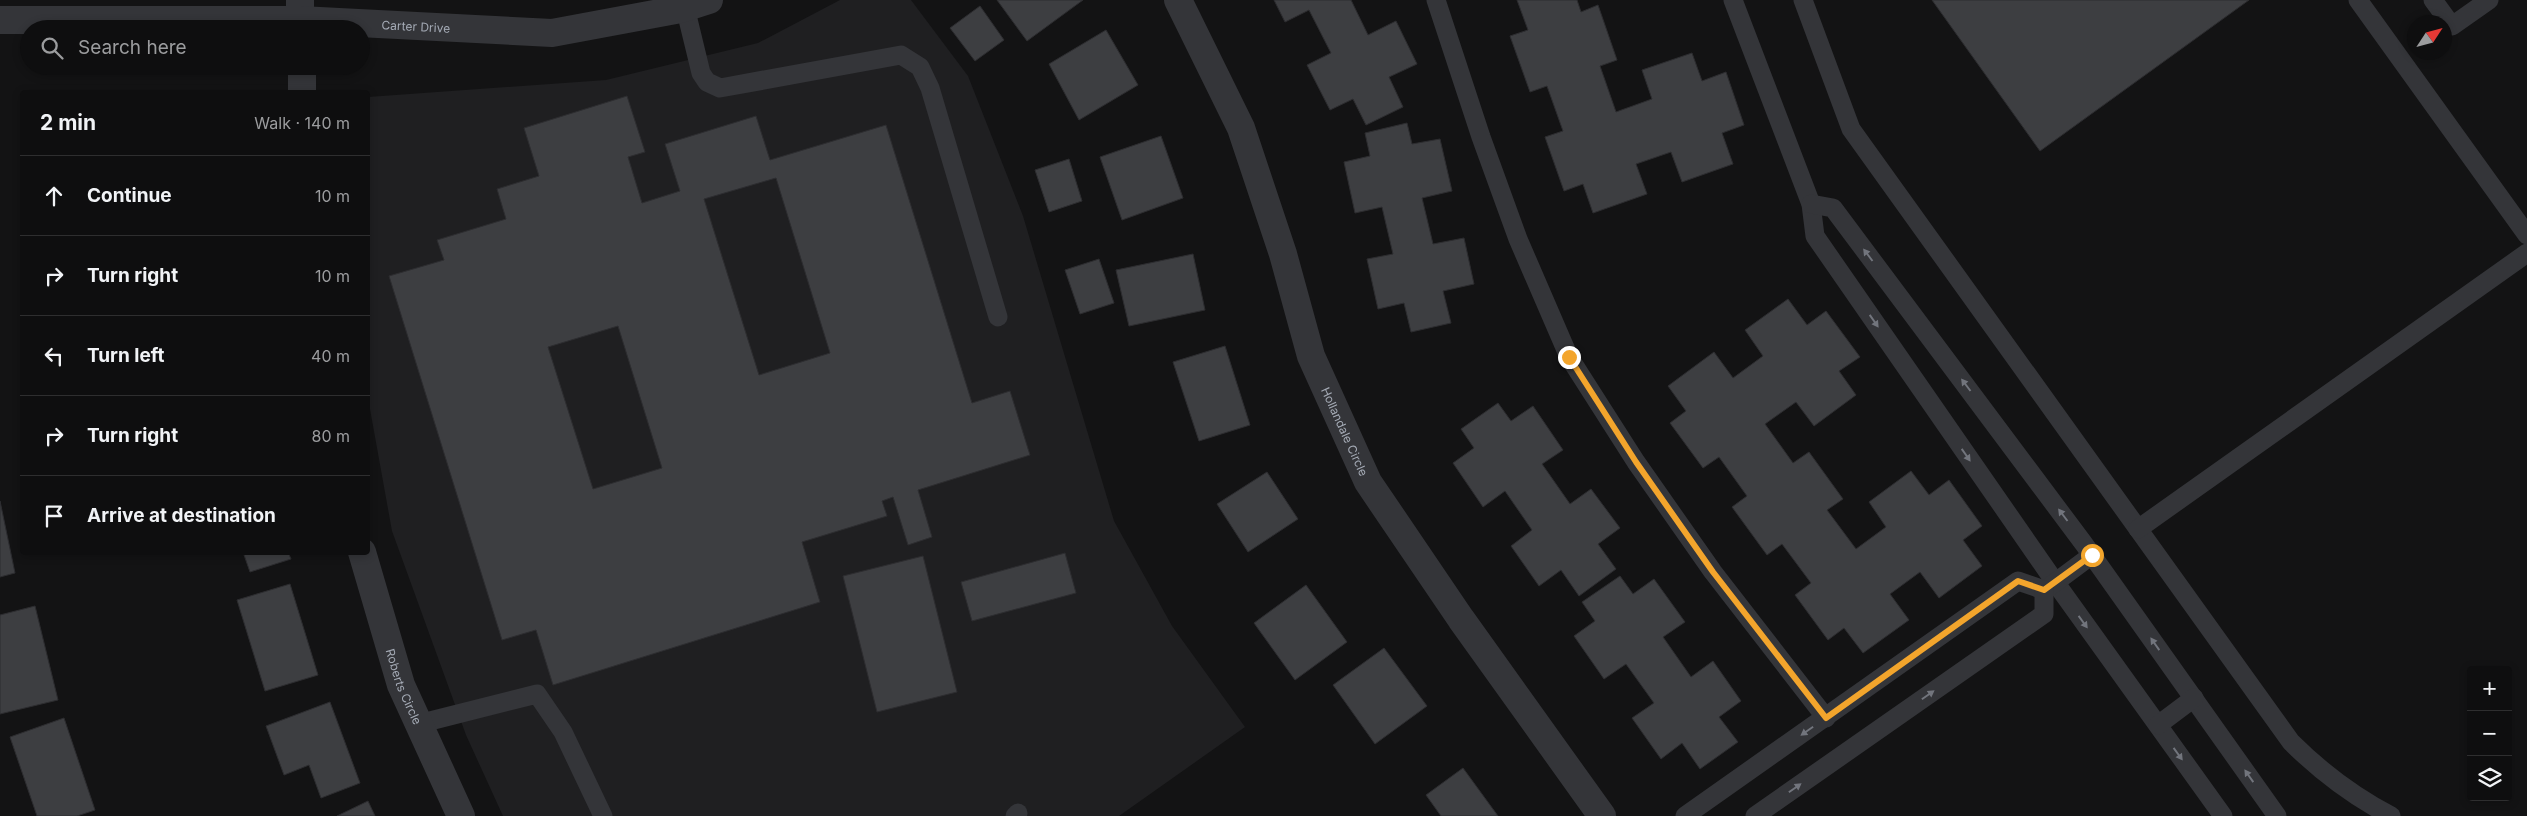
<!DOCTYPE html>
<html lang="en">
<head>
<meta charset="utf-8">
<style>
  body { margin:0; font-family:Inter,sans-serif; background:#171718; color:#f1f3f6 }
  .controls { position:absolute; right:15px; bottom:15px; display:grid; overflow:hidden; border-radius:5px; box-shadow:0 2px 8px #0003 }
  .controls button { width:45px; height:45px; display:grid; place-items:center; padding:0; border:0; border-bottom:1px solid #2e2e2f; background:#0e0e0f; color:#f1f3f6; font:25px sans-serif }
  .compass { position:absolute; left:2407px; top:15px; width:45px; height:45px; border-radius:50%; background:#0e0e0f; box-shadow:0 2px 8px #0003; rotate:54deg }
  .stop { position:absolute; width:15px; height:15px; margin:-11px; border:4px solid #f3a52c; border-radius:50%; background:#fff }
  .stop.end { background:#f3a52c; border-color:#fff; box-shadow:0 1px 5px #0008 }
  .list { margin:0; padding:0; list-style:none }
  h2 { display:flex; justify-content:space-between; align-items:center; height:65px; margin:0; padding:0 20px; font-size:21px }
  h2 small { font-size:16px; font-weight:400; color:#9b9c9e }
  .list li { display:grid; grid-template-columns:32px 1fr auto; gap:15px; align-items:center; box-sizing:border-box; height:80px; padding:0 20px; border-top:1px solid #2e2e2f }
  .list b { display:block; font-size:19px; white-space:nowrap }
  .list em { font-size:16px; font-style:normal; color:#9b9c9e }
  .icon { flex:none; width:28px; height:28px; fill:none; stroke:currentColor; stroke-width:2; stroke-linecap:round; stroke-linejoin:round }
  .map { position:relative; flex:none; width:2527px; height:816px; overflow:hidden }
  .search { position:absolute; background:#0e0e0f; box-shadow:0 2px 8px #0003; left:20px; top:20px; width:350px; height:55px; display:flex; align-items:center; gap:12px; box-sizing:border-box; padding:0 18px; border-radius:28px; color:#9b9c9e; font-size:19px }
  .panel { position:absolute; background:#0e0e0f; box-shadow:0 2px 8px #0003; left:20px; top:90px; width:350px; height:465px; border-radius:5px }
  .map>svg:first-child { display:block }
</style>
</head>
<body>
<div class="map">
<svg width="2527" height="816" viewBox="0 0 2527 816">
  <rect width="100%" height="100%" fill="#131314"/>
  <!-- built -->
  <polygon fill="#1f1f21" points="840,0 911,0 968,76 1023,216 1114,521 1172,626 1245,727 1119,816 503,816 466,735 392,531 368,398 368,97 606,80 758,43"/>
  <!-- building -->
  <g fill="#3d3e41" stroke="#2d2d30" fill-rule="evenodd">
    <polygon points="997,0 1083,0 1027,41"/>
    <polygon points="1274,0 1351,0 1368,35 1396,21 1417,64 1389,77 1403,107 1366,125 1353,99 1330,110 1307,65 1331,53 1309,10 1285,22"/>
    <polygon points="1517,0 1577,0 1581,12 1598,5 1617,60 1600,66 1616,112 1652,99 1642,70 1692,53 1702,81 1726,72 1744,125 1722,133 1733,164 1682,182 1671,152 1636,164 1647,194 1593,213 1583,184 1564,191 1545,137 1563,131 1547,86 1530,92 1510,36 1528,30"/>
    <polygon points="1932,0 2249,0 2040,151"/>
    <polygon points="980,6 1004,40 975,61 950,28"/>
    <polygon points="1106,30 1138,85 1079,120 1049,64"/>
    <path d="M 627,96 L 645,152 L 628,157 L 642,203 L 680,191 L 665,144 L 756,116 L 770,160 L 886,125 L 972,403 L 1010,391 L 1030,455 L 918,490 L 932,537 L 908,545 L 893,497 L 882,501 L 887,516 L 802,542 L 820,602 L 553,685 L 536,630 L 502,640 L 389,276 L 444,260 L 437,240 L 506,219 L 497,189 L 539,176 L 524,128 ZM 776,178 L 830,353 L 759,375 L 704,199 ZM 618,326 L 662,468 L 593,489 L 548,347 Z"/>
    <polygon points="1407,123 1412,144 1440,139 1452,191 1422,198 1433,244 1464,238 1474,284 1443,291 1451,323 1411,332 1404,303 1378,309 1367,259 1393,254 1382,207 1355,213 1344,162 1370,156 1365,133"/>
    <polygon points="1161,136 1183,198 1122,220 1100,157"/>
    <polygon points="1069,159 1082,201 1049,212 1035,170"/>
    <polygon points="1193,254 1205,310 1129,326 1116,270"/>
    <polygon points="1099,259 1114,303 1080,314 1065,270"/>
    <polygon points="1788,299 1807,325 1826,311 1860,357 1839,371 1856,395 1814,426 1796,402 1765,424 1793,463 1809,452 1843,499 1827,510 1856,549 1886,527 1869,502 1911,471 1929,495 1949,480 1982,526 1963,540 1982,566 1939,598 1920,572 1890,594 1909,620 1863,653 1844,628 1828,640 1795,595 1811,583 1782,544 1767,555 1732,507 1747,496 1719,457 1703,468 1670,423 1686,411 1668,386 1714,352 1733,378 1763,356 1745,330"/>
    <polygon points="1225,346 1250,425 1199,441 1173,362"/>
    <polygon points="1498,403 1511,421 1533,406 1563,450 1542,464 1570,504 1591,489 1620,528 1598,544 1616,569 1579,596 1561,570 1539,586 1511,546 1532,530 1505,491 1483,507 1453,463 1474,448 1461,429"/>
    <polygon points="1267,472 1298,519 1248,552 1217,504"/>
    <polygon points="0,501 15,573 0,577"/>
    <polygon points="243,552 288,552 291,559 250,572"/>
    <polygon points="1065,553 1076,593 972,621 961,582"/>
    <polygon points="923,556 957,692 877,712 843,576"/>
    <polygon points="1620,576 1633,594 1654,579 1685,622 1663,637 1691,677 1713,661 1741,701 1719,717 1738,742 1700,769 1682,743 1661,759 1632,718 1654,703 1626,664 1604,679 1574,636 1595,621 1582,602"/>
    <polygon points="290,584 318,675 265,691 237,600"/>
    <polygon points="1306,585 1347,642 1295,680 1254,623"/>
    <polygon points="35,606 58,700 0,714 0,615"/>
    <polygon points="1384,648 1427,706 1375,744 1333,685"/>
    <polygon points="330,702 360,783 321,798 309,765 284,775 266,726"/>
    <polygon points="64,718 95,810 77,816 37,816 10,737"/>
    <polygon points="1463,768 1498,816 1441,816 1426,795"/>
    <polygon points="368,801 375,816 337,816"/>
  </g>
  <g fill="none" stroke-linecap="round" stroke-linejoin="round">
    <!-- service -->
    <g stroke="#343539" stroke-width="19">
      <polyline points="1436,0 1481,137 1518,239 1569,357 1636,462 1713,572 1826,718"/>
      <polyline points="1733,0 1811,204 1815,236 2055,582 2223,816"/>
      <path d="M 1803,0 L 1851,129 L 2291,742 C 2321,772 2353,796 2391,816"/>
      <polyline points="2358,0 2527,235"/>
      <polyline points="2433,0 2452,26 2489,0"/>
      <polyline points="685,7 701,73 707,82 720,88 901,55 920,67 930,88 998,317"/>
      <polyline points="1811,204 1833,208 2084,544 2277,816"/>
      <polyline points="2138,529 2527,253"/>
      <polyline points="2045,590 2092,555"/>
      <polyline points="418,724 537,694 563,732 603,816"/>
      <polyline points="2158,725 2194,698"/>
      <polyline points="1015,816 1018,813"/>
      <polyline points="1685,816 2018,581 2044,590"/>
      <polyline points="1755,816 2044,614 2044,590"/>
    </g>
    <!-- minor -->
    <g stroke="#343539" stroke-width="28">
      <polyline points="300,0 300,29"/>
      <path id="s1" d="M 1178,0 L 1241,128 L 1283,254 L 1311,356 L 1368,482 L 1461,619 L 1602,816"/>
      <polyline points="302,66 302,92"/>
      <path id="s2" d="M 362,552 L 401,685 L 461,816"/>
    </g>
    <!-- tertiary -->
    <path stroke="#343539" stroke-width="28" id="s3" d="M 0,20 L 300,20 L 552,33 L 681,9 L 709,0"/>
  </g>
  <!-- one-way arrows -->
  <defs><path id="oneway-solid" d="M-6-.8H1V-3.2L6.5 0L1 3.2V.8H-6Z" transform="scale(1.25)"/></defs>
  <g fill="#72757d">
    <use href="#oneway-solid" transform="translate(1868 255) rotate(-127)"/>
    <use href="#oneway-solid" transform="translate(1874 321) rotate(55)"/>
    <use href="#oneway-solid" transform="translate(1966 385) rotate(-127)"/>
    <use href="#oneway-solid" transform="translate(1966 455) rotate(55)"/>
    <use href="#oneway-solid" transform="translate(2063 515) rotate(-127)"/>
    <use href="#oneway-solid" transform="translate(2083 622) rotate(54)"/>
    <use href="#oneway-solid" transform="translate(2155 644) rotate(-125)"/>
    <use href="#oneway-solid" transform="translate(1928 695) rotate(-35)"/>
    <use href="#oneway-solid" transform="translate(1807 731) rotate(145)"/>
    <use href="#oneway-solid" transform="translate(2178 754) rotate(54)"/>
    <use href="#oneway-solid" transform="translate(2249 776) rotate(-125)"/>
    <use href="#oneway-solid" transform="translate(1795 788) rotate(-35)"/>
  </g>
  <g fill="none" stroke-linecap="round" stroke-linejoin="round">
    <!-- route -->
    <polyline stroke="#f3a52c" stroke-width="6" points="1569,357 1636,462 1713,572 1826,718 2018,581 2044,590 2092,555"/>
  </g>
  <g text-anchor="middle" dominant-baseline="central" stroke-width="4" stroke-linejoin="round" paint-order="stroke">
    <!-- street labels -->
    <g font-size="12" fill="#a4aab5" stroke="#0e0e0f">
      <text stroke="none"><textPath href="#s3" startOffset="416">Carter Drive</textPath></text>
      <text stroke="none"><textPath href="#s1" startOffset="464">Hollandale Circle</textPath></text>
      <text stroke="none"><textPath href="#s2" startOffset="141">Roberts Circle</textPath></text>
    </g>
  </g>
</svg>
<div class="controls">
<button>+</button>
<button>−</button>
<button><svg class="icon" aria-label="layers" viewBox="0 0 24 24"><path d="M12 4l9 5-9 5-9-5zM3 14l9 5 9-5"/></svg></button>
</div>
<svg class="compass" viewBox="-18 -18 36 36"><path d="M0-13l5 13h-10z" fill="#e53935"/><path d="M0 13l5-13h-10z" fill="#9b9c9e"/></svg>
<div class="stop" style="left:2092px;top:555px"></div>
<div class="stop end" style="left:1569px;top:357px"></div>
<div class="search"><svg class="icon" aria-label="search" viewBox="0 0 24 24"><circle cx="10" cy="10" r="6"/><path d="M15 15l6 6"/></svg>Search here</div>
<section class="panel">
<h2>2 min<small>Walk · 140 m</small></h2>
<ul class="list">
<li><svg class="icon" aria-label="ahead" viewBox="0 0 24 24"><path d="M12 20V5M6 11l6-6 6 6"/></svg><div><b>Continue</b></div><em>10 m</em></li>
<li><svg class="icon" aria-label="right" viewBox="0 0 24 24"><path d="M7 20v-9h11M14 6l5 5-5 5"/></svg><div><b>Turn right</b></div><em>10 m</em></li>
<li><svg class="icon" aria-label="left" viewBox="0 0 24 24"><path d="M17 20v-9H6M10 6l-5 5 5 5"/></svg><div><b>Turn left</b></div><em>40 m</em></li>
<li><svg class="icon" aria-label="right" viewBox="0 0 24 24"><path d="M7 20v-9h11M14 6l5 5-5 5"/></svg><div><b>Turn right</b></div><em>80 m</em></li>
<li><svg class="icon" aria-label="arrive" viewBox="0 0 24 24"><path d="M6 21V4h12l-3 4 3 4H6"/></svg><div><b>Arrive at destination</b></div></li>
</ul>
</section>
</div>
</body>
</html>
